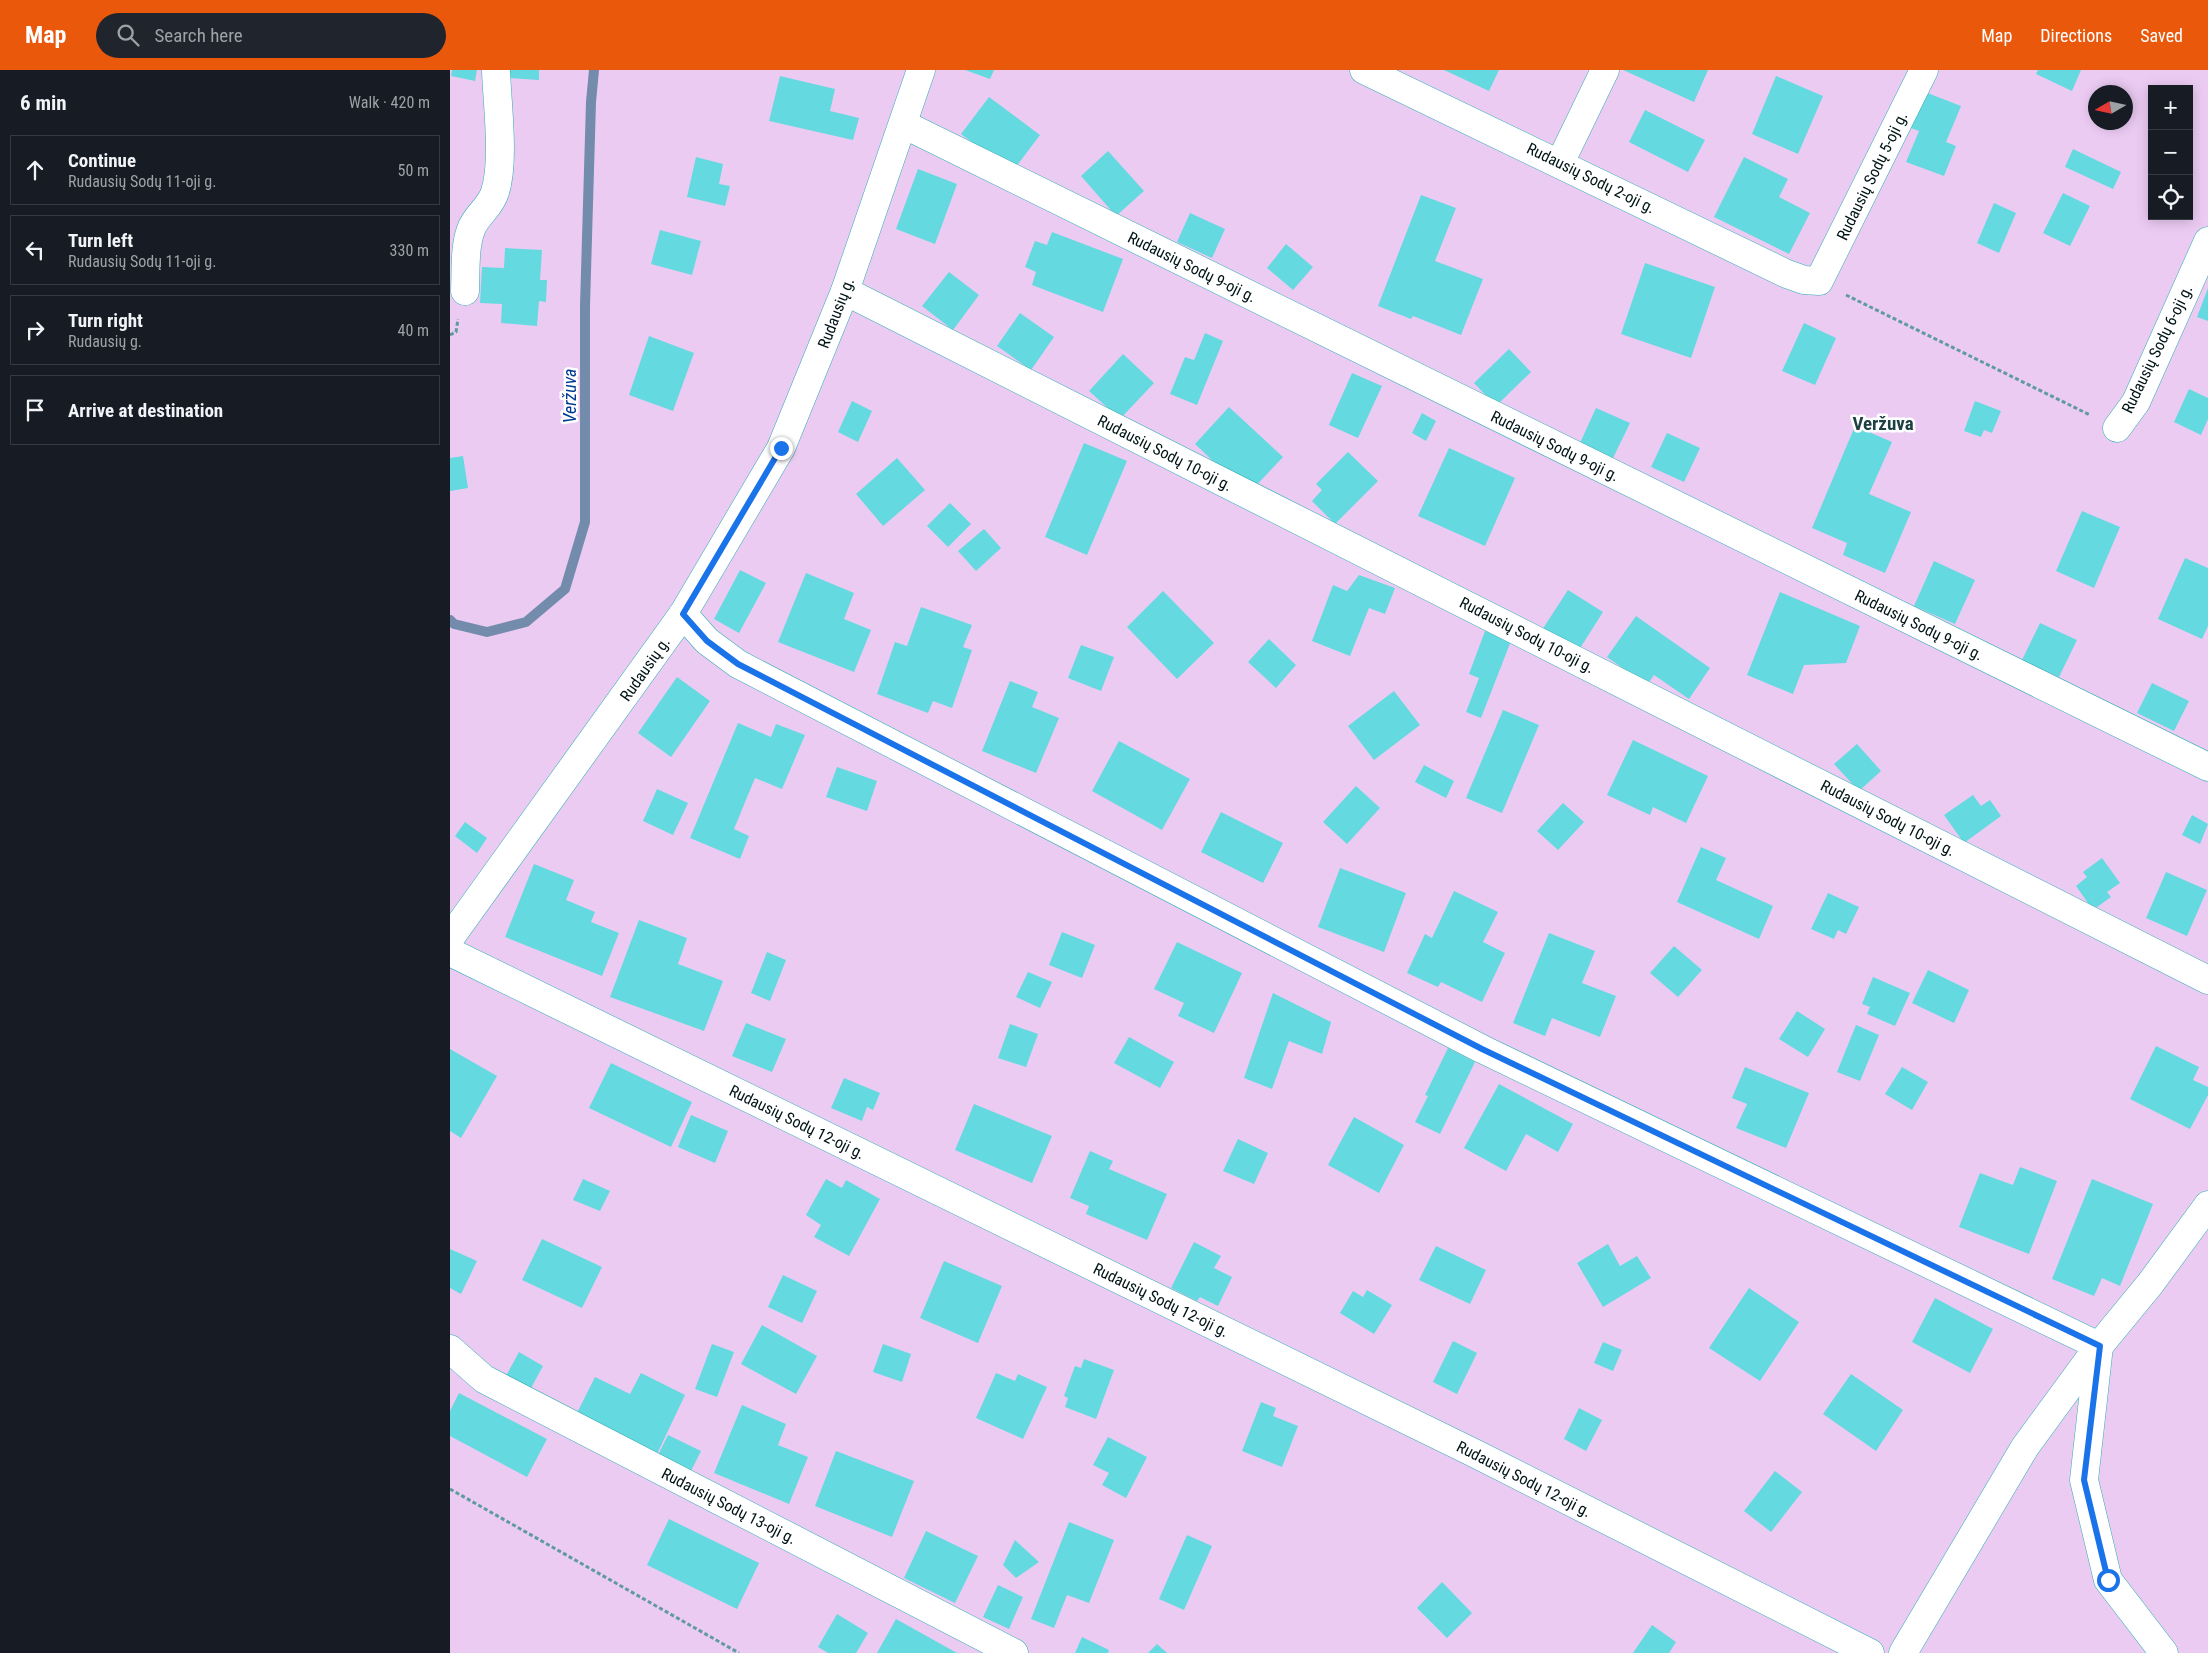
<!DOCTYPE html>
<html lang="en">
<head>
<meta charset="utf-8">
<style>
  body { margin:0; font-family:"Roboto Condensed",sans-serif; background:#20242c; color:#f1f3f6 }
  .controls { position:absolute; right:15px; top:15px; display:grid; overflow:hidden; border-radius:0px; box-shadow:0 2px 12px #0003 }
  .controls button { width:45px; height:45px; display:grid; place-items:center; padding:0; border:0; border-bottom:1px solid #363941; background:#171b24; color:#f1f3f6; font:25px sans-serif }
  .compass { position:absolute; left:1638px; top:15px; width:45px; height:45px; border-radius:50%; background:#171b24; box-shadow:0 2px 12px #0003; rotate:261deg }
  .stop { position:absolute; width:15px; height:15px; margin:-11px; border:4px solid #1a73e8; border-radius:50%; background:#fff }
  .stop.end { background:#1a73e8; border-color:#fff; box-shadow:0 1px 5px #0008 }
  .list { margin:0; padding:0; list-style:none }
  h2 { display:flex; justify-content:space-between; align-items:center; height:65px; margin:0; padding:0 20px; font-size:21px }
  h2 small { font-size:16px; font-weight:400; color:#9ea1a6 }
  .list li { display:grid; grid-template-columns:32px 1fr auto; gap:15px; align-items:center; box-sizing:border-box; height:70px; margin:0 10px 10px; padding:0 10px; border:1px solid #363941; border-radius:0px }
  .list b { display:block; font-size:19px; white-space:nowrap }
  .list p { margin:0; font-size:16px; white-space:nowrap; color:#9ea1a6 }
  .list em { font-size:16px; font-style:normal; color:#9ea1a6 }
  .icon { flex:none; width:28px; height:28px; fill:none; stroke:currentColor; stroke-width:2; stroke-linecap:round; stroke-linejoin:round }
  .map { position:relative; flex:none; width:1758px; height:1583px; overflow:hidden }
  header { display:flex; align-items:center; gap:30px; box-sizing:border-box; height:70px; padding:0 25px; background:#ea580c; color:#fff }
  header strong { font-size:24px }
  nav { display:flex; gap:28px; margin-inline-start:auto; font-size:18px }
  .search { width:350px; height:45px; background:#20242c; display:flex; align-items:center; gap:12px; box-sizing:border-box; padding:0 18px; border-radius:28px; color:#9ea1a6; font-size:19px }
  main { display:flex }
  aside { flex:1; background:#171b24 }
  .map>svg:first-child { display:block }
</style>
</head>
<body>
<header>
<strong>Map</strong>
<div class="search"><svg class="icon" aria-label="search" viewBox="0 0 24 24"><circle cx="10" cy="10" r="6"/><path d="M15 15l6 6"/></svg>Search here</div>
<nav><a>Map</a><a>Directions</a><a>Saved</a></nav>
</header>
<main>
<aside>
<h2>6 min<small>Walk · 420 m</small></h2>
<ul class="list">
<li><svg class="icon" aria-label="ahead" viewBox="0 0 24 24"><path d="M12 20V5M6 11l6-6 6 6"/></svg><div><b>Continue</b><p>Rudausių Sodų 11-oji g.</p></div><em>50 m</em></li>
<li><svg class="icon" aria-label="left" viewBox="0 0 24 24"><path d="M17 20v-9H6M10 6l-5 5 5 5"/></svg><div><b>Turn left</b><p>Rudausių Sodų 11-oji g.</p></div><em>330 m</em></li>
<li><svg class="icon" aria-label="right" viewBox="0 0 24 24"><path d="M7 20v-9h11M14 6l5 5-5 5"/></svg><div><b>Turn right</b><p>Rudausių g.</p></div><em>40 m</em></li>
<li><svg class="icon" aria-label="arrive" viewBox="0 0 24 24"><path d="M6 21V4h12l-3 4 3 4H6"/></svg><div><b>Arrive at destination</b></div></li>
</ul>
</aside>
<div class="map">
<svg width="1758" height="1583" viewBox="0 0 1758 1583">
  <rect width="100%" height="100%" fill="#a2f9fe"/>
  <!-- green -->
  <path fill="#eccbf3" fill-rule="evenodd" d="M 0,0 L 1758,0 L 1758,1583 L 0,1583 ZM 1702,19 L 1739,19 L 1739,146 L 1702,146 ZM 1646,22 L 1676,22 L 1676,52 L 1646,52 Z"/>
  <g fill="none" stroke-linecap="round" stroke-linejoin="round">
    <!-- stream -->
    <polyline stroke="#748cab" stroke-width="10" points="0,550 4,554 37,562 76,552 115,519 135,452 135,236 141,32 144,0"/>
  </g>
  <!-- building -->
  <g fill="#65d9e0">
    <polygon points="2,0 27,0 25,11 1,6"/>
    <polygon points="59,0 89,0 89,10 59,8"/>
    <polygon points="515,0 544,0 540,9"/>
    <polygon points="994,0 1049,0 1039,21"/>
    <polygon points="1173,0 1258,0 1244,32"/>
    <polygon points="1588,0 1631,0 1622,21 1586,4"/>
    <polygon points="330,6 385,19 380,41 409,48 403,70 319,51"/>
    <polygon points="1326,6 1373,26 1348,84 1302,64"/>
    <polygon points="1475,22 1511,36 1496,72 1506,76 1494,106 1456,92 1469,61 1461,58"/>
    <polygon points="539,27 590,65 562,102 511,64"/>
    <polygon points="1195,40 1255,70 1238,102 1179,72"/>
    <polygon points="1623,79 1671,102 1663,119 1615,97"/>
    <polygon points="658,81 694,121 666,146 631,106"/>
    <polygon points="246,87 273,94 269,114 280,116 275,136 237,127"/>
    <polygon points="1294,87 1338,109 1329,127 1360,143 1339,184 1264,147"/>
    <polygon points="468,99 507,114 485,174 446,159"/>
    <polygon points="1613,123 1640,136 1620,176 1593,163"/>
    <polygon points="971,125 1006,138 985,191 1033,209 1011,265 963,246 961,249 928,236"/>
    <polygon points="1544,133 1566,143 1549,183 1527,173"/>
    <polygon points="740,143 775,159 762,188 727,172"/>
    <polygon points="210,160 251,171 242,205 201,194"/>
    <polygon points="602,162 673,189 653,242 582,215 586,202 575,197 585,171 597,175"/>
    <polygon points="836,174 863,197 843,220 817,198"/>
    <polygon points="55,178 92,180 90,210 97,210 96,232 89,231 87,256 51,253 52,234 30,233 32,197 54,198"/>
    <polygon points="1195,193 1265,217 1241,288 1171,264"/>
    <polygon points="499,202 529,225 503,260 472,236"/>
    <polygon points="1758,218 1758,251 1747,247"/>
    <polygon points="570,243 604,267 581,300 547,276"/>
    <polygon points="1354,253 1386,268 1365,315 1332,301"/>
    <polygon points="755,263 773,271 747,335 720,324 735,287 744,290"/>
    <polygon points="199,266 244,283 223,341 179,325"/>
    <polygon points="1059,279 1081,302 1046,336 1024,313"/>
    <polygon points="673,284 704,313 670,349 639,321"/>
    <polygon points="902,303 932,316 908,368 879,355"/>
    <polygon points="1739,319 1758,328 1758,349 1751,365 1724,352"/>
    <polygon points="402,331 422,341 408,372 388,362"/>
    <polygon points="1525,331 1551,341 1542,363 1534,360 1531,367 1514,361"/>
    <polygon points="779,337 833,387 798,424 745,374"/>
    <polygon points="1146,338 1180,353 1163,388 1130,373"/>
    <polygon points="972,343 986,351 976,371 962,363"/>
    <polygon points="1405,356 1442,372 1419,424 1461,442 1435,503 1393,485 1397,473 1362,458"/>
    <polygon points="1217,363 1250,378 1234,412 1201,397"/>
    <polygon points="634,373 677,391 637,485 595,467"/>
    <polygon points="999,378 1065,408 1035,476 968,446"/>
    <polygon points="898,382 928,411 885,454 862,431 872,420 866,414"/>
    <polygon points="13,386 18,418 0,421 0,388"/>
    <polygon points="447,388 475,420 433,456 406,424"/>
    <polygon points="500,433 521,454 498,477 477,456"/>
    <polygon points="1632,441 1670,457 1644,518 1606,501"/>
    <polygon points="534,459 551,478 526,501 508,481"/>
    <polygon points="1735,488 1758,498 1758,556 1752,569 1708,549"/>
    <polygon points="1484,491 1525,510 1505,554 1464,536"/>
    <polygon points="290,500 316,513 289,563 264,549"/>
    <polygon points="356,503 404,523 394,549 421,560 404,602 328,572"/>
    <polygon points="909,505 945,518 935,544 919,538 900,586 862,571 883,515 897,521"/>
    <polygon points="1118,520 1153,542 1127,583 1092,560"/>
    <polygon points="713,521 764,573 727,609 677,557"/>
    <polygon points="1330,522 1410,556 1396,593 1354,595 1343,624 1297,605"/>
    <polygon points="471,537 522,555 513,577 522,580 502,638 483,631 478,643 427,624 445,572 457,576"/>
    <polygon points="1186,546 1260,598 1239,629 1204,605 1197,615 1157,587"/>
    <polygon points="1590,553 1627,570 1609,607 1572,590"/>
    <polygon points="1035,561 1061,571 1031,648 1016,642 1029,608 1019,604"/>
    <polygon points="819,569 846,595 826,618 798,592"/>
    <polygon points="631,575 664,587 651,621 618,608"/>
    <polygon points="227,607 260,631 221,687 188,663"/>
    <polygon points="560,611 588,622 582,637 609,648 586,703 532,681"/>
    <polygon points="1702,613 1739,631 1724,661 1687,643"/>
    <polygon points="944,621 970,655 924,690 898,656"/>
    <polygon points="1053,640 1089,655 1052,743 1016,728"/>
    <polygon points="288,653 321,667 326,654 355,665 332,719 305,708 284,759 299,766 290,789 240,768"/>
    <polygon points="1183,670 1258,706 1236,753 1203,737 1200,745 1157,725"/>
    <polygon points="669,671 740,709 712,760 642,721"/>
    <polygon points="1407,674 1431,701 1409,721 1384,694"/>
    <polygon points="974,695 1004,711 996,728 965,712"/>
    <polygon points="387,697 427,711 417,741 376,727"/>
    <polygon points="906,716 930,738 897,774 873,752"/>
    <polygon points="207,719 238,733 223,765 193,751"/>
    <polygon points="1523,725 1531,736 1540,730 1551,746 1514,773 1494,745"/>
    <polygon points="1113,733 1134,752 1108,780 1087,761"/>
    <polygon points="771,742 833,773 813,813 751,782"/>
    <polygon points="1742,745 1758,754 1750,774 1732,765"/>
    <polygon points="15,752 37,768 27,783 5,766"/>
    <polygon points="1251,777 1276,788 1266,810 1323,836 1309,869 1227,832"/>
    <polygon points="1652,788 1670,813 1657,822 1661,827 1643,840 1626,816 1637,807 1633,802"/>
    <polygon points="84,794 124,810 116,830 145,842 141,852 169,863 152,906 55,867"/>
    <polygon points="890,798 956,823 934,882 868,857"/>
    <polygon points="1716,802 1757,820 1737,866 1696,848"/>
    <polygon points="1004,821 1048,842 1033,872 1055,883 1032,932 991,912 988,917 957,903 975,864 982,868"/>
    <polygon points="1378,823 1409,837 1396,864 1388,860 1384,869 1361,859"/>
    <polygon points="189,850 237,868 228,894 273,911 254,961 160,927"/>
    <polygon points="612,862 645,875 632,908 599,895"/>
    <polygon points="1099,863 1145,881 1132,913 1166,926 1150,967 1102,948 1095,966 1063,953"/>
    <polygon points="727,872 792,903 764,963 728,946 734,933 704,919"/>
    <polygon points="1224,876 1252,900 1228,927 1200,903"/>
    <polygon points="317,882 336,890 320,931 301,923"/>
    <polygon points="1478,900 1519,920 1504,953 1462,933"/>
    <polygon points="578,902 602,912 590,938 566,927"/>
    <polygon points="1423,907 1460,923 1445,956 1417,944 1420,937 1412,934"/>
    <polygon points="823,923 881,952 872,984 839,971 822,1019 794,1008"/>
    <polygon points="1347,941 1375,959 1358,987 1329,969"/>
    <polygon points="296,953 336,969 322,1002 282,986"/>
    <polygon points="560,954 588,964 576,997 548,988"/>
    <polygon points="1406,955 1429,965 1410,1011 1387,1002"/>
    <polygon points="679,967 724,992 710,1018 664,993"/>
    <polygon points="1706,976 1749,997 1743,1010 1758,1017 1758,1025 1740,1059 1680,1029"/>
    <polygon points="998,978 1025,992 990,1064 965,1052 978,1026 975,1025"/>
    <polygon points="0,979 47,1006 11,1068 0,1061"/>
    <polygon points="161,993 242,1032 221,1077 139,1038"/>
    <polygon points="1295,997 1359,1023 1336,1078 1286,1058 1297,1034 1282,1028"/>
    <polygon points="1452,997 1478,1012 1462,1040 1435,1024"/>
    <polygon points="394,1008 430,1023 423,1040 417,1037 412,1051 381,1038"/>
    <polygon points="1049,1014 1123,1054 1108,1082 1076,1064 1056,1101 1014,1078"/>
    <polygon points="524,1034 602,1066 582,1113 505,1080"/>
    <polygon points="241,1045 278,1061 265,1093 228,1077"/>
    <polygon points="904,1047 954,1075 929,1123 878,1095"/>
    <polygon points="788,1069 818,1083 804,1114 773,1101"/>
    <polygon points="640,1081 663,1091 659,1099 717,1124 697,1170 636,1144 639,1136 620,1128"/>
    <polygon points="1570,1097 1607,1111 1579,1184 1509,1157 1530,1103 1563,1115"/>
    <polygon points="133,1109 160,1121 150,1141 123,1130"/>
    <polygon points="376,1109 392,1118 396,1110 430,1129 399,1186 364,1167 371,1155 356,1145"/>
    <polygon points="1642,1109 1703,1134 1670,1216 1652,1208 1644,1226 1602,1209"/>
    <polygon points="92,1169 152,1197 132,1238 72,1210"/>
    <polygon points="744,1172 771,1186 764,1198 782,1207 768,1236 750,1227 747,1231 721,1218"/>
    <polygon points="1158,1174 1170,1196 1187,1186 1201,1208 1153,1237 1127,1193"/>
    <polygon points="986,1176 1036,1200 1020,1234 969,1210"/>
    <polygon points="0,1179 27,1191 11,1224 0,1218"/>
    <polygon points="494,1191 552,1216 528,1273 470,1248"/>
    <polygon points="333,1205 367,1221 352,1253 318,1237"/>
    <polygon points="1299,1218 1349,1252 1310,1311 1259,1278"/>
    <polygon points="917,1220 942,1235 924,1264 890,1243 903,1221 913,1227"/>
    <polygon points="1485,1228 1543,1259 1520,1303 1462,1272"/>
    <polygon points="312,1255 367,1286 346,1324 291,1294"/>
    <polygon points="1003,1271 1027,1283 1007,1324 983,1312"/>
    <polygon points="1153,1272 1172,1280 1163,1301 1144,1293"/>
    <polygon points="262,1274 284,1282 267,1327 245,1319"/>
    <polygon points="433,1274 461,1284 452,1312 423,1302"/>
    <polygon points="69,1282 93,1296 80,1320 56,1306"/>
    <polygon points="634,1289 664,1300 646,1349 615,1337 618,1328 614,1326 625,1296 631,1298"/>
    <polygon points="191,1303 235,1325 207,1384 126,1345 145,1307 180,1324"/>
    <polygon points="546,1303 565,1311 568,1304 597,1317 573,1369 526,1348"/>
    <polygon points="1401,1304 1453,1340 1426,1381 1373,1344"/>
    <polygon points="9,1323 97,1369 77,1407 0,1366 0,1341"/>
    <polygon points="811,1332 826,1338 823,1346 848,1356 832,1397 792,1381"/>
    <polygon points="292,1335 336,1354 328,1375 358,1387 339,1434 264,1403"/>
    <polygon points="1129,1338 1152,1350 1136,1381 1114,1369"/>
    <polygon points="218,1365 251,1381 241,1401 208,1385"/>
    <polygon points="658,1367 697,1387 676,1428 652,1415 659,1403 643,1395"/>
    <polygon points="386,1381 464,1411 442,1467 365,1436"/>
    <polygon points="1325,1401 1352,1422 1321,1462 1294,1441"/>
    <polygon points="219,1449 309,1493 287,1539 197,1495"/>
    <polygon points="619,1452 664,1470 639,1533 617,1525 604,1558 581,1549"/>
    <polygon points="476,1461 528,1486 505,1533 454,1508"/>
    <polygon points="737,1465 762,1476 734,1540 709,1529"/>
    <polygon points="565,1470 589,1492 566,1508 553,1495"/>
    <polygon points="992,1512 1022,1543 997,1568 967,1538"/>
    <polygon points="548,1515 573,1527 559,1559 533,1547"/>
    <polygon points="387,1544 418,1563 406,1583 378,1583 368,1577"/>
    <polygon points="446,1549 507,1583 427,1583"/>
    <polygon points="1202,1555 1226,1572 1219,1583 1183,1583"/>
    <polygon points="632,1567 659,1580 658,1583 625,1583"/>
    <polygon points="707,1574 717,1583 698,1583"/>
  </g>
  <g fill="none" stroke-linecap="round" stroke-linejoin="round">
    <defs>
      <g id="street">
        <polyline points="914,0 1337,204 1354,210 1369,211 1474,0"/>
        <polyline points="453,54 1758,697"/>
        <polyline points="1110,93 1155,0"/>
        <path d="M 15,221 C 16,201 14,175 22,157 C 28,144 41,136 45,122 C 55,91 47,33 46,0"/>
        <polyline points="395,221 1758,910"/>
        <polyline points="1667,358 1686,332 1758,171"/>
        <polyline points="233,544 257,571 288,594 1032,979 1649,1276 1634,1410 1658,1510 1714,1583"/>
        <polyline points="0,868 233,544 331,378 395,221 471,0"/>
        <polyline points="0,882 1024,1383 1420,1583"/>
        <polyline points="0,1279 34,1309 564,1583"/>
        <polyline points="1453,1583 1575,1377 1649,1276 1700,1214 1758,1135"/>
      </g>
    </defs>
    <!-- street casing -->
    <use href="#street" stroke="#30adb4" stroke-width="29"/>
    <!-- path -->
    <g stroke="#5f9a9e" stroke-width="3" stroke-dasharray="4 2.5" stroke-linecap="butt">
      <polyline points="1396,225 1640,345"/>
      <polyline points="0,265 6,262 8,249"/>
      <polyline points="0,1419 289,1583"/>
    </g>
    <!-- street -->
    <use href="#street" stroke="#fff" stroke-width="28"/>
  </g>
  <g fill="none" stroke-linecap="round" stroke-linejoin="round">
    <!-- route -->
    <polyline stroke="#1a73e8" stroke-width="6" points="331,378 233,544 257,571 288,594 1032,979 1650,1276 1634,1410 1658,1510"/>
  </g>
  <g text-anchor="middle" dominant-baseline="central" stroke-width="5" stroke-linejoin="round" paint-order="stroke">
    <!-- street labels -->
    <g font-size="16" fill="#001315" stroke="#fff">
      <text transform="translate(1422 106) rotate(-64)">Rudausių Sodų 5-oji g.</text>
      <text transform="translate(1141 108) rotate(26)">Rudausių Sodų 2-oji g.</text>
      <text transform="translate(742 197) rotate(26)">Rudausių Sodų 9-oji g.</text>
      <text transform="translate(386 243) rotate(-69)">Rudausių g.</text>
      <text transform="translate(1707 279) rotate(-64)">Rudausių Sodų 6-oji g.</text>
      <text transform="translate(1105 376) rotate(26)">Rudausių Sodų 9-oji g.</text>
      <text transform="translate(715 383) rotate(27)">Rudausių Sodų 10-oji g.</text>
      <text transform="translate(1469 555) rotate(26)">Rudausių Sodų 9-oji g.</text>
      <text transform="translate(1077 565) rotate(27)">Rudausių Sodų 10-oji g.</text>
      <text transform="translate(195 599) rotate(-55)">Rudausių g.</text>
      <text transform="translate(1438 748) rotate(27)">Rudausių Sodų 10-oji g.</text>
      <text transform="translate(347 1052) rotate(26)">Rudausių Sodų 12-oji g.</text>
      <text transform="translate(711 1230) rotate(26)">Rudausių Sodų 12-oji g.</text>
      <text transform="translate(1074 1409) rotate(27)">Rudausių Sodų 12-oji g.</text>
      <text transform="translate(279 1436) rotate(27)">Rudausių Sodų 13-oji g.</text>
    </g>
    <!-- water labels -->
    <g font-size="18" font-style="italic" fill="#003993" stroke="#fff">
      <text transform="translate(119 326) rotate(-90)">Veržuva</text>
    </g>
    <!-- quarter labels -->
    <g font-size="19" font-weight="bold" fill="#1d4143" stroke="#fff">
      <text x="1433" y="353">Veržuva</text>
    </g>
  </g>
</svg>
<div class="controls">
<button>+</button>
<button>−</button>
<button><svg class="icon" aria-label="locate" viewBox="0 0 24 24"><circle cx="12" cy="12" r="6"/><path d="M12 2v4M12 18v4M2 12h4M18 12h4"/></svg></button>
</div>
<svg class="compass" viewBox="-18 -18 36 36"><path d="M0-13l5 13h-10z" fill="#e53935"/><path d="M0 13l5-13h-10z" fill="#9ea1a6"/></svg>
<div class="stop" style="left:1658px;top:1510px"></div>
<div class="stop end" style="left:331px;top:378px"></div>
</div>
</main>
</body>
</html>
